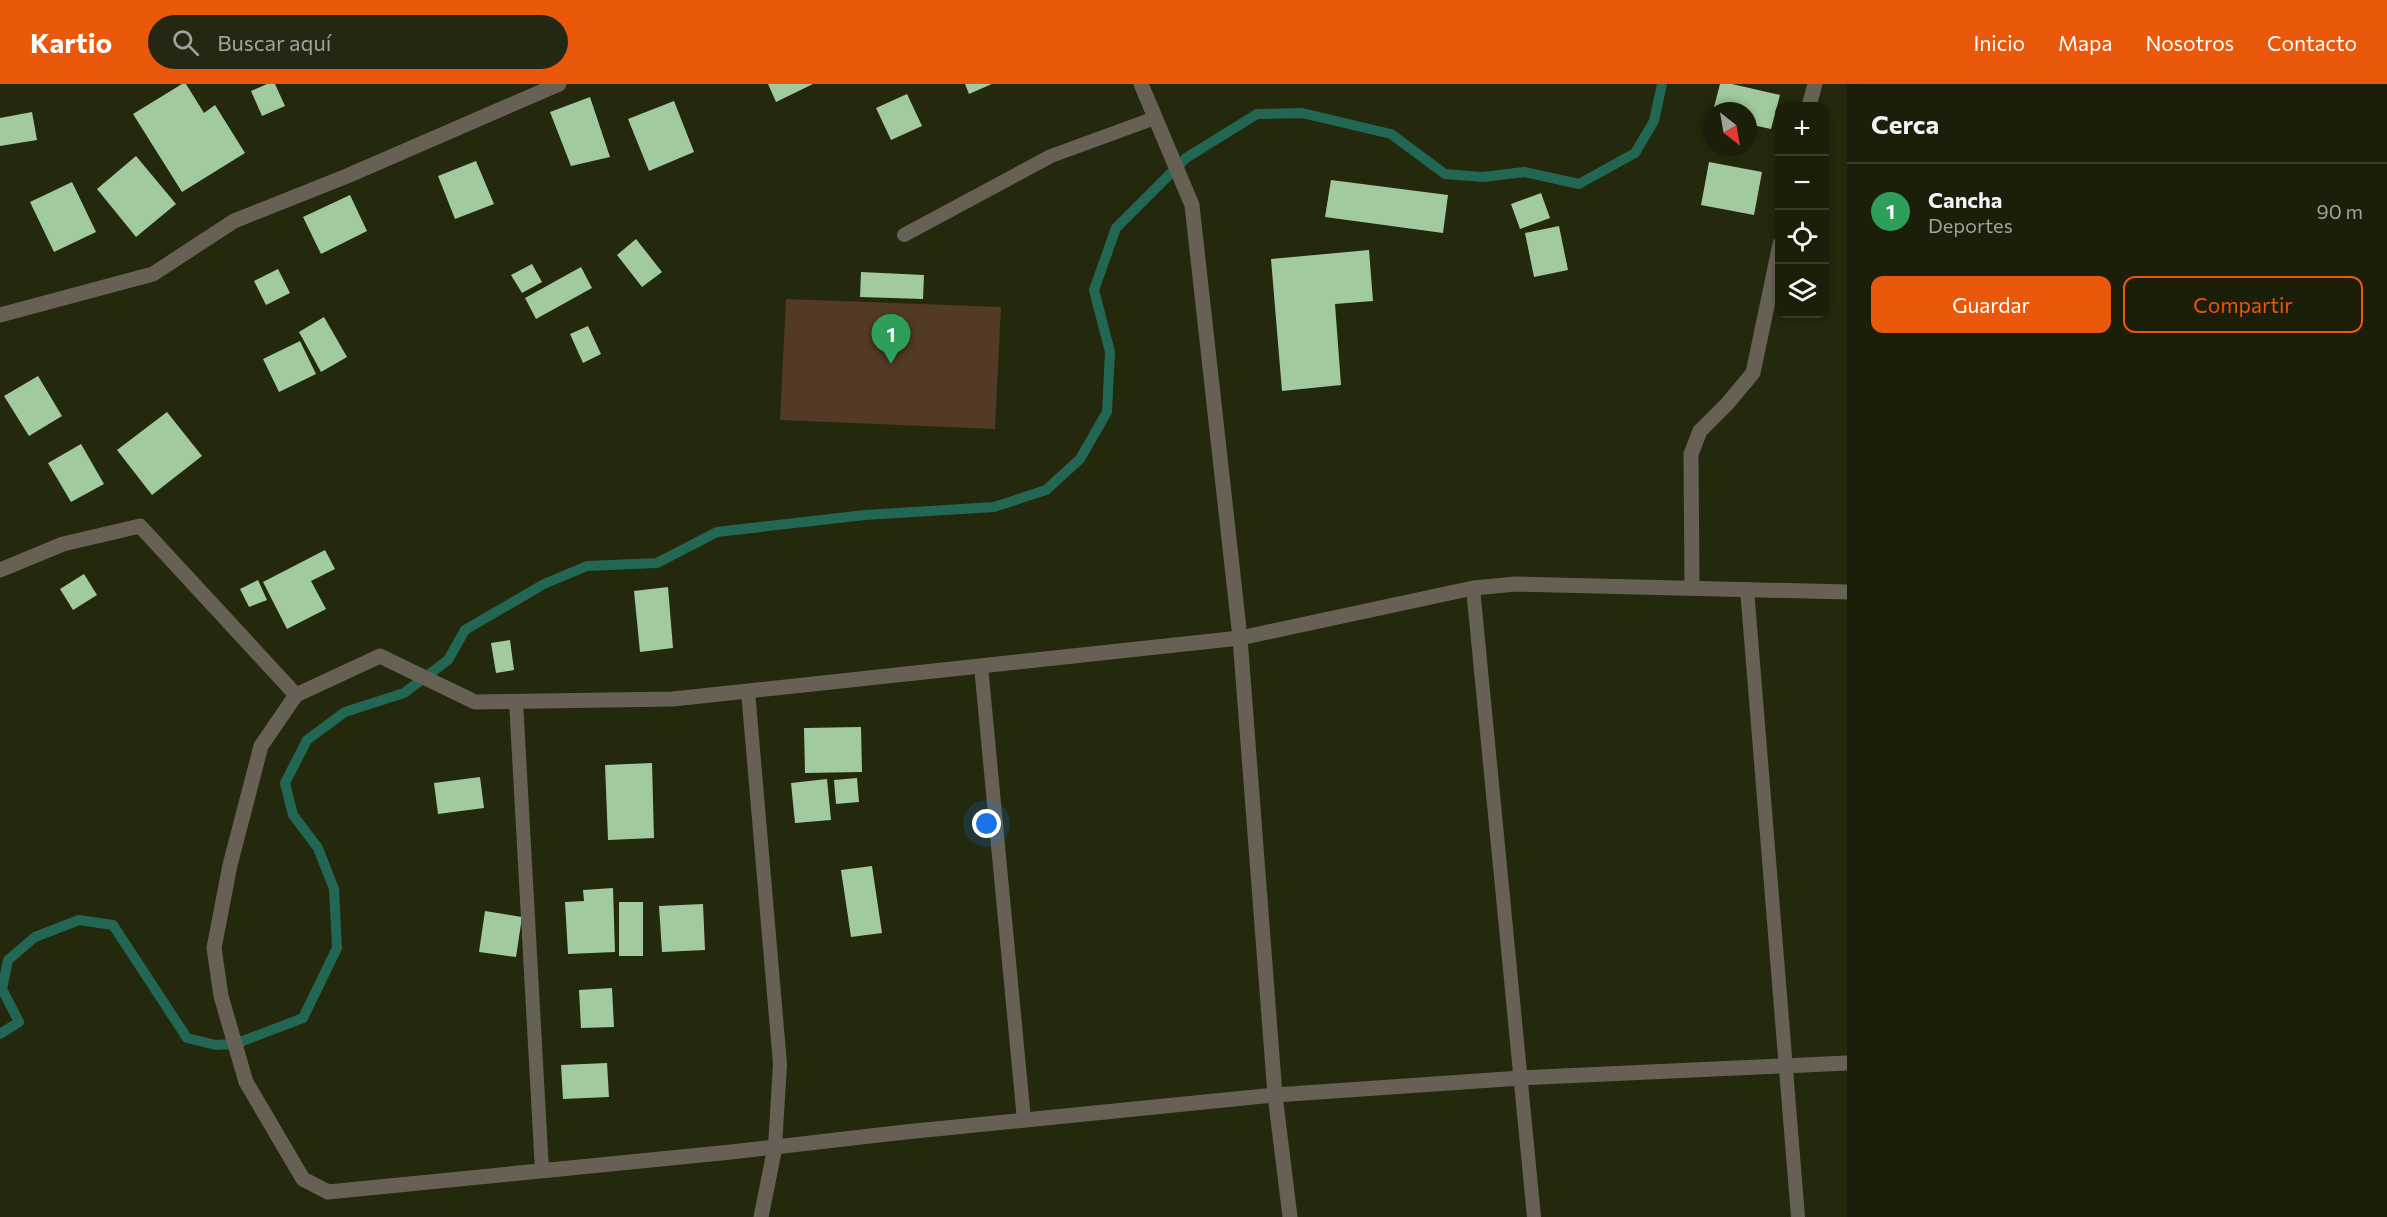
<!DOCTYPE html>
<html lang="es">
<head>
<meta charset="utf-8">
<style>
  body { margin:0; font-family:Commissioner,sans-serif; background:#242712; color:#f1f3f6 }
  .controls { position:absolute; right:18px; top:18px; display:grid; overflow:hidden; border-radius:12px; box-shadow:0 3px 9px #0003 }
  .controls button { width:54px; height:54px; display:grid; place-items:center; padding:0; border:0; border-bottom:2px solid #393c2a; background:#1b1e09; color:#f1f3f6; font:30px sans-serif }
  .compass { position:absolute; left:1703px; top:18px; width:54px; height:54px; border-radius:50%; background:#1b1e09; box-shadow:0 3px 9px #0003; rotate:149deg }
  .you { position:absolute; left:987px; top:740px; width:21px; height:21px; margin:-15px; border:4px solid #fff; border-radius:50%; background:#1a73e8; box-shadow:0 0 0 9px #1a73e833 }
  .badge { display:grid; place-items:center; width:39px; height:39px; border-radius:50%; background:#ea580c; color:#fff; font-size:20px; font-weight:700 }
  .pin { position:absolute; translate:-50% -50px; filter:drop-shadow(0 2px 3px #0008) }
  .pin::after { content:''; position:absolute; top:32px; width:21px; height:18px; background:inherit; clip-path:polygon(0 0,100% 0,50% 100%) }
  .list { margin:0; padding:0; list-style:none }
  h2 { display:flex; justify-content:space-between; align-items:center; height:78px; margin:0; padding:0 24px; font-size:26px }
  h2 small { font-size:20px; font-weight:400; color:#a0a29c }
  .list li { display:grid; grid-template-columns:39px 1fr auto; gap:18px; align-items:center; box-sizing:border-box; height:96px; padding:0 24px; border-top:2px solid #393c2a }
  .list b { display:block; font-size:22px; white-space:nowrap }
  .list p { margin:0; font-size:20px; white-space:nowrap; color:#a0a29c }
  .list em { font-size:20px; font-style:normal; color:#a0a29c }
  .actions { display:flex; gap:12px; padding:18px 24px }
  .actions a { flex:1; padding:14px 0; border:2px solid #ea580c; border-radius:12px; text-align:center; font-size:21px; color:#ea580c }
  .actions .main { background:#ea580c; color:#fff }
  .icon { flex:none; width:33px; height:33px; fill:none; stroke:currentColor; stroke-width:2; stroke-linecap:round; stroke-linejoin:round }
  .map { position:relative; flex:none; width:1847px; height:1133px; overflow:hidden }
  header { display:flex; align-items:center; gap:36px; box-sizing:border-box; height:84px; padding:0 30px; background:#ea580c; color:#fff }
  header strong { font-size:28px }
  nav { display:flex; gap:33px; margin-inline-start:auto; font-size:21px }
  .search { width:420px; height:54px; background:#242712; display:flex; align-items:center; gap:15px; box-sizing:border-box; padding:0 21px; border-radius:33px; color:#a0a29c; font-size:22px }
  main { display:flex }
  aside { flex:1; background:#1b1e09 }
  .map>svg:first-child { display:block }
</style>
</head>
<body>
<header>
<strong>Kartio</strong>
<div class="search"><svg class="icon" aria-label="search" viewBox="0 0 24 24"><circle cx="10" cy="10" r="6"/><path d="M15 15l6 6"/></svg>Buscar aquí</div>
<nav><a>Inicio</a><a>Mapa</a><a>Nosotros</a><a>Contacto</a></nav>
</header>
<main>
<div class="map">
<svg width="1847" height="1133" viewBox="0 0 1847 1133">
  <rect width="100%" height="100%" fill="#24280c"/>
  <!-- green -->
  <polygon fill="#523a25" points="786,215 1001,223 995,345 780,336"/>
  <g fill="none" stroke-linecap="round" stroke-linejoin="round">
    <!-- stream -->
    <polyline stroke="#216754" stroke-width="10" points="0,950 19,938 2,905 8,876 35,853 79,836 113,841 187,954 216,961 235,960 303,934 337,864 334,805 318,764 293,731 285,699 307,656 345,628 404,609 448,576 465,546 544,500 587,482 657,479 717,448 865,431 994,423 1046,406 1080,375 1107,328 1110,268 1094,206 1116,144 1186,74 1257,30 1302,29 1391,50 1445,90 1483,93 1524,88 1579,100 1635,69 1654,37 1662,0"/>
  </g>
  <!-- building -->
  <g fill="#a1cb9f">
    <polygon points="182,0 186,0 204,29 215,21 245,69 182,108 133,30"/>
    <polygon points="267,0 275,0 285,22 262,32 251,7"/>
    <polygon points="768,0 813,0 776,18"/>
    <polygon points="965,0 992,0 969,10"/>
    <polygon points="1720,0 1732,0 1780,11 1771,45 1748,40 1748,27 1713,27"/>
    <polygon points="907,10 922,42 891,56 876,24"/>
    <polygon points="590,13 610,73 571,82 550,28"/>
    <polygon points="674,17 694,68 649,87 628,35"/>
    <polygon points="32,28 37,56 0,62 0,34"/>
    <polygon points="136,72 176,120 136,153 97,105"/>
    <polygon points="476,77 494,120 455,135 438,92"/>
    <polygon points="1709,78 1762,88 1754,131 1701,121"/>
    <polygon points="1331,96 1448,111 1443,149 1325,133"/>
    <polygon points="72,98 96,148 54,168 30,118"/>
    <polygon points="1541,109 1550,134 1520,145 1511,120"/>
    <polygon points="350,111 367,147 321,170 303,133"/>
    <polygon points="1559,142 1568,186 1534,193 1525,149"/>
    <polygon points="636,155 662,188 642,203 617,171"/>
    <polygon points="1369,166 1373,217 1335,220 1341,301 1282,307 1271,175"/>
    <polygon points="532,180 542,198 522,209 511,191"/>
    <polygon points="581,183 592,204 536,235 525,214"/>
    <polygon points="278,185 290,209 266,221 254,197"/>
    <polygon points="861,188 924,191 923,215 860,213"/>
    <polygon points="324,233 347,273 321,288 299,248"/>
    <polygon points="588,242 601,270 583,279 570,250"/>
    <polygon points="300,257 316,290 279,308 263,275"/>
    <polygon points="38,292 62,332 29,352 4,312"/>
    <polygon points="167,328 202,372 152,411 117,366"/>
    <polygon points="81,360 104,400 71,418 48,379"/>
    <polygon points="325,466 335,485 311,497 326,525 287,545 263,498"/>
    <polygon points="84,490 97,511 73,526 60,505"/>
    <polygon points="258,496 267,516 249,523 240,505"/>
    <polygon points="668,503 673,564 640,568 634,507"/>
    <polygon points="510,556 514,586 496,589 491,559"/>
    <polygon points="861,643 862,688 805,689 804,644"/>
    <polygon points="652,679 654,754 608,756 605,681"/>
    <polygon points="480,693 484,724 438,730 434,699"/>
    <polygon points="857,694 859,718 836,720 834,696"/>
    <polygon points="827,695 831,736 795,739 791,699"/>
    <polygon points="872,782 882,849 851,853 841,786"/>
    <polygon points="613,804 615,868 568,870 565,818 584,817 583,806"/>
    <rect x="619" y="818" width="24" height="54"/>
    <polygon points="703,820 705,866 662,868 659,822"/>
    <polygon points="485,827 522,833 516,873 479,868"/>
    <polygon points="612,904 614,943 581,944 579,906"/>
    <polygon points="607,979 609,1013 563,1015 561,981"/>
  </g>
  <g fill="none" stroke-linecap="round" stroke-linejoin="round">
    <!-- lane -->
    <g stroke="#666154" stroke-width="14">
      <polyline points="904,151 1051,72 1155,34"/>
      <polyline points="1473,504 1534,1133"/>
      <polyline points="1747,505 1798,1133"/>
      <polyline points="981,582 1024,1036"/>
      <polyline points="748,607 780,980 775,1063"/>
      <polyline points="516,617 542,1087"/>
    </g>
    <!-- street -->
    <g stroke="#666154" stroke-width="15">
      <polyline points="1141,0 1192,121 1240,554 1275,1011 1290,1133"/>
      <polyline points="1809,22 1815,0"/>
      <polyline points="0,231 153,190 234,137 347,92 559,0"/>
      <polyline points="0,486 63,460 140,442 296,611 380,572 475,618 673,615 1240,554 1473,504 1516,500 1847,508"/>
      <polyline points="1692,504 1691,370 1700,347 1727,320 1753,289 1780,160"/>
      <polyline points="296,611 261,662 230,781 214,864 221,912 246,998 303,1095 328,1108 731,1068 905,1048 1275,1011 1521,994 1847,979"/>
      <polyline points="761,1133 775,1063"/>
    </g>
  </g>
</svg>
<div class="controls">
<button>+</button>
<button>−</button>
<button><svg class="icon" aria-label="locate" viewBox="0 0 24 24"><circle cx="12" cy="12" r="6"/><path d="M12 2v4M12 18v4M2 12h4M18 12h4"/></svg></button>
<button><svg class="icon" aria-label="layers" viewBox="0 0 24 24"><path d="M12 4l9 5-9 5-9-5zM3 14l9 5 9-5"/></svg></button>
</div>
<svg class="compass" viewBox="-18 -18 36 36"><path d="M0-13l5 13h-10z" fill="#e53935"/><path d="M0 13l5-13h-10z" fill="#a0a29c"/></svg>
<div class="you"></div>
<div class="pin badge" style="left:891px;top:280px;background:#2e9e5b">1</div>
</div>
<aside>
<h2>Cerca<small></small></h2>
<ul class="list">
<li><span class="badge" style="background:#2e9e5b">1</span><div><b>Cancha</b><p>Deportes</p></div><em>90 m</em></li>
</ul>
<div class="actions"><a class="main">Guardar</a><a>Compartir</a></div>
</aside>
</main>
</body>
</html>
